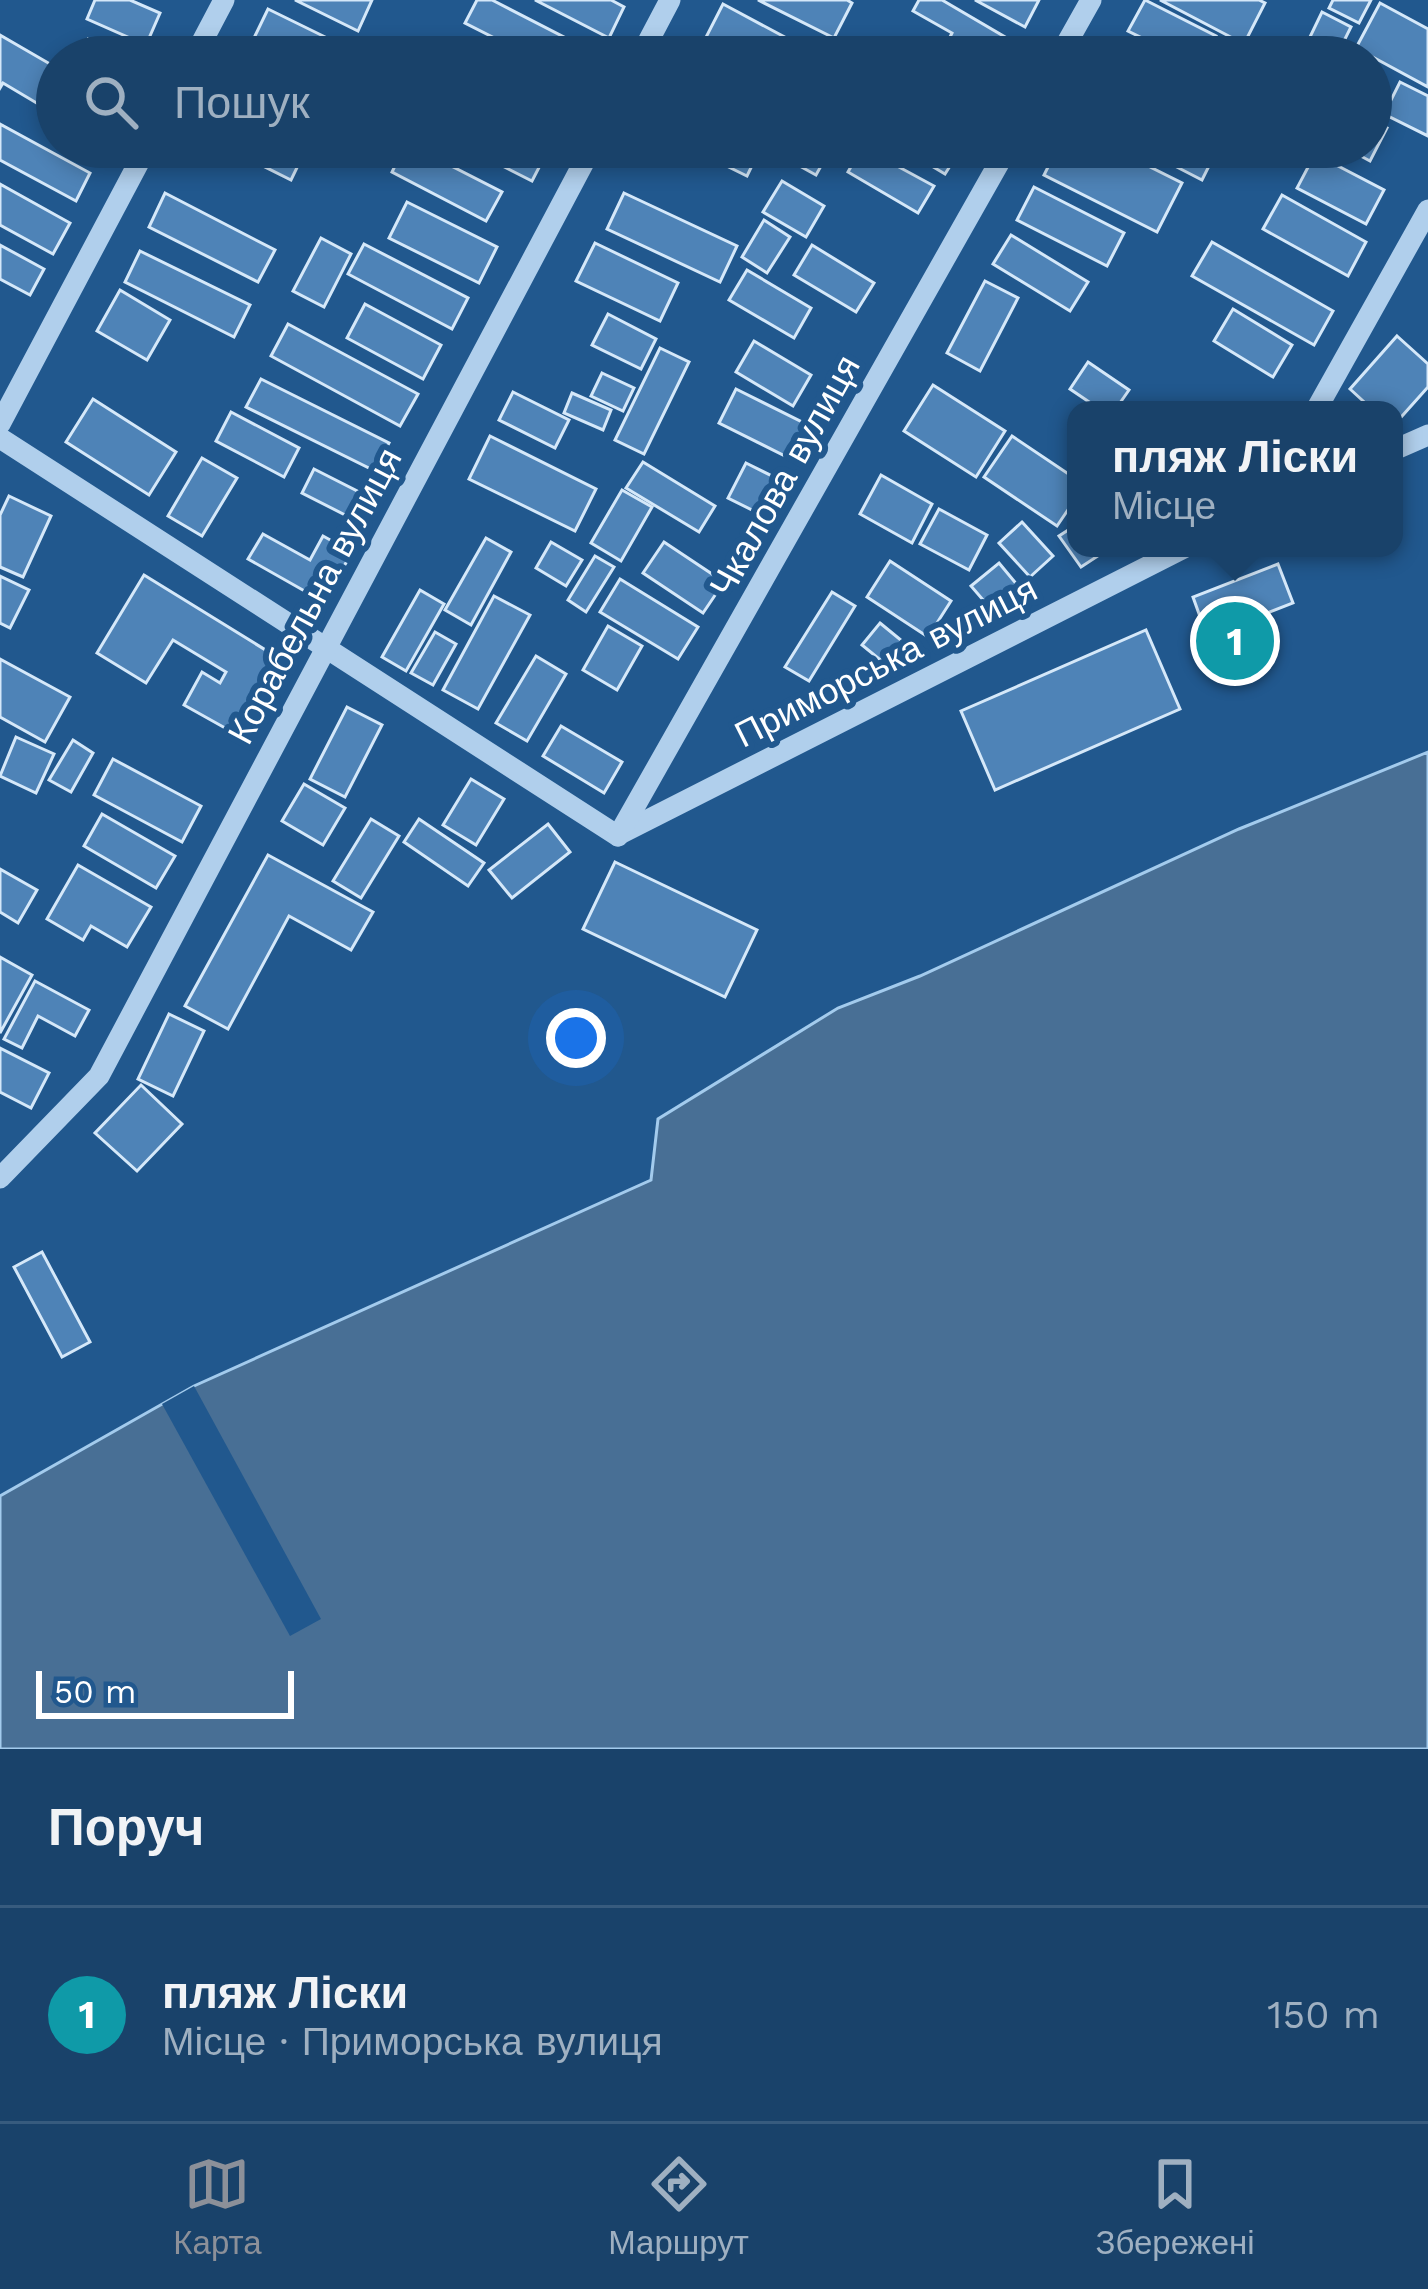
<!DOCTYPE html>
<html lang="uk">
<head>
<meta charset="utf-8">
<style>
  body { margin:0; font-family:"Work Sans",sans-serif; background:#224970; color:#f1f3f6 }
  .scale { position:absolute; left:36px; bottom:30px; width:258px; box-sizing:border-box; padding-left:12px; border:6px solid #fff; border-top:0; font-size:33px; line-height:42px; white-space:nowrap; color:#fff; -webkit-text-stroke:9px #21588e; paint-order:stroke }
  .you { position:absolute; left:576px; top:1038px; width:42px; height:42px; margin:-30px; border:9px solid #fff; border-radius:50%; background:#1a73e8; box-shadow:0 0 0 18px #1a73e833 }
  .badge { display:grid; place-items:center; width:78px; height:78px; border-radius:50%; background:#8c9099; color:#fff; font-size:39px; font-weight:700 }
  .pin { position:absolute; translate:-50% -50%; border:6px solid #fff; box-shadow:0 3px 12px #0006 }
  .popup { position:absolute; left:1067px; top:401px; width:336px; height:156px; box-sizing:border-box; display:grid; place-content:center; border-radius:24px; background:#19426a; filter:drop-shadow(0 3px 9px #0005); font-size:39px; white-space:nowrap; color:#9fb0c1 }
  .popup b { font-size:45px; color:#f1f3f6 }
  .popup::after { content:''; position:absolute; left:50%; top:100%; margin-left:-24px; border:24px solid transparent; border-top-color:#19426a }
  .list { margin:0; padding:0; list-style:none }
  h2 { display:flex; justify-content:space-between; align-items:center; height:156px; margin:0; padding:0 48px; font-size:51px }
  h2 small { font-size:39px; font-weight:400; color:#9fb0c1 }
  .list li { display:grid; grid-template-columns:78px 1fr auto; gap:36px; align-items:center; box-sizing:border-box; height:216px; padding:0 48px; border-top:3px solid #375b7e }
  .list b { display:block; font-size:45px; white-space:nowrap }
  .list p { margin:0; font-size:39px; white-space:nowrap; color:#9fb0c1 }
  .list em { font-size:39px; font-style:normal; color:#9fb0c1 }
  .icon { flex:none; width:66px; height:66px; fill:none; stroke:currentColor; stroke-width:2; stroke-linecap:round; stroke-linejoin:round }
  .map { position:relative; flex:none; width:1428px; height:1749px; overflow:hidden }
  .search { position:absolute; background:#19426a; box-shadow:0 6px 18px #0003; left:36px; right:36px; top:36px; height:132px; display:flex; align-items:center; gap:30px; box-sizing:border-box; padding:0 42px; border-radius:66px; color:#9fb0c1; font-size:45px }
  .sheet { height:372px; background:#19426a }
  nav { display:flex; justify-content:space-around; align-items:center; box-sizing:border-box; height:168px; border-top:3px solid #375b7e; background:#19426a; font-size:33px; color:#9fb0c1 }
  nav a { display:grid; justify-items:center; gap:6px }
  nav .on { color:#8c9099 }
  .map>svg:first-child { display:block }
</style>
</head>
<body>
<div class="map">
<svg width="1428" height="1749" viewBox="0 0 1428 1749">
  <rect width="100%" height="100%" fill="#21588e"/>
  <!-- water -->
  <polygon fill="#486f95" stroke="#a3cbed" stroke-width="3" points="1428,752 1428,1749 0,1749 0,1496 194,1386 651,1180 658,1119 838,1008 920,976 1239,829"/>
  <!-- pier -->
  <polygon fill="#21588e" points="194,1386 321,1619 290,1636 162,1404"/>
  <!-- building -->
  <g fill="#4e83b7" stroke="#d5e8f9" stroke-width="3">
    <polygon points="95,0 130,0 160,13 146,45 87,19"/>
    <polygon points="295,0 372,0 358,31"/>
    <polygon points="477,0 492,0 597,54 596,57 532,57 465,23"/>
    <polygon points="535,0 611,0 624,7 609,38"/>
    <polygon points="758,0 847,0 852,3 834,38"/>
    <polygon points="919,0 942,0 1017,44 1010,57 962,57 945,47 952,33 913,11"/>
    <polygon points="975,0 1039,0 1025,27"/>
    <polygon points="1145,0 1216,36 1206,57 1181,57 1128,31"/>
    <polygon points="1160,0 1259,0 1265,3 1244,44"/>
    <polygon points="1333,0 1371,0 1359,23 1329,8"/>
    <polygon points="1380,3 1428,29 1428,87 1356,48"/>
    <polygon points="723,4 807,49 803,57 725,57 702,45"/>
    <polygon points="268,9 366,57 287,57 253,40"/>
    <polygon points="1322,12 1351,27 1337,55 1308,41"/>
    <polygon points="0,35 57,68 57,87 45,108 3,83 0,88"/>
    <polygon points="88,39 123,57 79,57"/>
    <polygon points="1400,82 1428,96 1428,136 1384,114"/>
    <polygon points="1371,120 1387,128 1370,161 1344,147 1371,147"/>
    <polygon points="0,124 90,173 76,201 0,160"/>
    <polygon points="225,147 307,147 291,180"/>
    <polygon points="404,147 414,147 502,192 486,221 392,172"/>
    <polygon points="465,147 538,147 547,152 532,181"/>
    <polygon points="688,147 761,147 747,176"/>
    <polygon points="791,147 829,147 831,148 816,175 785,158"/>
    <polygon points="862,147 934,186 918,213 848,172"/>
    <polygon points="900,147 962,147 945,174"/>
    <polygon points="1058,147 1110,147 1182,183 1157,232 1044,175"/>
    <polygon points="1138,147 1216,147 1218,148 1202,180"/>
    <polygon points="1315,154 1384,190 1366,224 1297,188"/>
    <polygon points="782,181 824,206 806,237 763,212"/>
    <polygon points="0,184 70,223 53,254 0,225"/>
    <polygon points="1034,187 1124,233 1107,266 1017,220"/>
    <polygon points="165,193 275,250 258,282 149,227"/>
    <polygon points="624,193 737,246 720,282 607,229"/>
    <polygon points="1282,195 1366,242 1348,276 1263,229"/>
    <polygon points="407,202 497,247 479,283 389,238"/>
    <polygon points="764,220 790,237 767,273 742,257"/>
    <polygon points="1011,235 1088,282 1070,311 993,264"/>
    <polygon points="321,238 351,254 324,307 293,291"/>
    <polygon points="1212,242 1333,311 1314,345 1192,276"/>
    <polygon points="595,243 678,283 660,321 576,281"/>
    <polygon points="364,244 468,298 452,329 348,274"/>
    <polygon points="0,245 44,269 30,295 0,279"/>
    <polygon points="812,245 874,283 856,312 794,275"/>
    <polygon points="140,251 250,305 234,337 125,282"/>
    <polygon points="747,270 811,308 794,338 729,300"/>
    <polygon points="985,281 1018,298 980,371 947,353"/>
    <polygon points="120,290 170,320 147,360 97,331"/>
    <polygon points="365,304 441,345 423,379 347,338"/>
    <polygon points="1233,309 1292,345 1273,377 1214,341"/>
    <polygon points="608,314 656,339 641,369 592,345"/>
    <polygon points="288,324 418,394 400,426 271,356"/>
    <polygon points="1397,336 1428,364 1428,387 1394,425 1394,410 1373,410 1350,389"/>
    <polygon points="754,341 811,375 793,406 736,372"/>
    <polygon points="660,348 689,362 644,454 615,440"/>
    <polygon points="1088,362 1129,390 1115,410 1101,410 1070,389"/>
    <polygon points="602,373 634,388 623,411 591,396"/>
    <polygon points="261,379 389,443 375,471 246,407"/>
    <polygon points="933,385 1005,431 976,477 904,431"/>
    <polygon points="736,389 810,426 793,460 719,423"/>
    <polygon points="513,392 569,420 555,448 499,420"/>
    <polygon points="572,393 611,410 603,430 564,413"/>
    <polygon points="93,399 176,452 149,495 66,442"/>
    <polygon points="231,412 299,448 284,477 216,441"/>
    <polygon points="490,436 596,489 575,531 469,479"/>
    <polygon points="1012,436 1076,479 1076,498 1057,526 984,477"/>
    <polygon points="202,458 237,478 202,536 168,516"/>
    <polygon points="643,462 715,506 699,532 626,488"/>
    <polygon points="746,463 786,483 768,518 728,498"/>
    <polygon points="314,469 363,494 351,518 302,493"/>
    <polygon points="881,475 932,504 912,543 860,514"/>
    <polygon points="622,490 652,507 621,561 591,543"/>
    <polygon points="9,496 51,516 23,577 0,567 0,515"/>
    <polygon points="939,509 987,535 969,570 920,544"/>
    <polygon points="1022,522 1053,556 1030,577 999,543"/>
    <polygon points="1076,525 1076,548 1107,550 1081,567 1059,536"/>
    <polygon points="263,534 310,560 323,536 352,552 324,602 248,559"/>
    <polygon points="486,538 511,552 471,625 445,610"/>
    <polygon points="551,542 582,560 566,586 536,568"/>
    <polygon points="664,542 724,582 703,613 643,573"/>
    <polygon points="595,556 614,567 586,612 568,600"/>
    <polygon points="890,561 951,601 928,637 867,597"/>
    <polygon points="999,563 1023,592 996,615 971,586"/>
    <polygon points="1278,564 1293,603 1207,636 1193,597"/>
    <polygon points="144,575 285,662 243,738 184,705 202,672 220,683 226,672 173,640 146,683 97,653"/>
    <polygon points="0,576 29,590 10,628 0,623"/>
    <polygon points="620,579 698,627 678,659 600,612"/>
    <polygon points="420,590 444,604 406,671 382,657"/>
    <polygon points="832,592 855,606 809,681 785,667"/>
    <polygon points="494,596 530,615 478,709 443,690"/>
    <polygon points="880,623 902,641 884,663 862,645"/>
    <polygon points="608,626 642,646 617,690 583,670"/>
    <polygon points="1146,630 1180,709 995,790 961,711"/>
    <polygon points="435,632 456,644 433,685 411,673"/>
    <polygon points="536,656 566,674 527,741 496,723"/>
    <polygon points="0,659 70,697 45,742 0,717"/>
    <polygon points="347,707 382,725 345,797 310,779"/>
    <polygon points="561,726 622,762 604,793 543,756"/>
    <polygon points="16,737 54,754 36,793 0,776"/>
    <polygon points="73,740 93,753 71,792 49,780"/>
    <polygon points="113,759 201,806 182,842 94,795"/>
    <polygon points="471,779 504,799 476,845 443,825"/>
    <polygon points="304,784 345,808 323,845 282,821"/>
    <polygon points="102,814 175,856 156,888 84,846"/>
    <polygon points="371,819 399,836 361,898 333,881"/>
    <polygon points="419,819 484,863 468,886 404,842"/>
    <polygon points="548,824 570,852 512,898 489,870"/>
    <polygon points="268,855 373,912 351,950 289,916 228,1029 185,1006"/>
    <polygon points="615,862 757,930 725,997 583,929"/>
    <polygon points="78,865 151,907 127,947 91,926 83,940 47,919"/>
    <polygon points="0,869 37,890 18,923 0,912"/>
    <polygon points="0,957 32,975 0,1033"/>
    <polygon points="35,981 89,1010 75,1036 38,1016 22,1048 4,1039"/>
    <polygon points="169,1014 204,1031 173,1096 138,1079"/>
    <polygon points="0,1048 49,1073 31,1108 0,1092"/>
    <polygon points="141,1085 182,1124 137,1171 95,1133"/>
    <polygon points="42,1252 90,1342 62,1357 14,1267"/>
  </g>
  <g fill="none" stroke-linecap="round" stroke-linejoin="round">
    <!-- minor -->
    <g stroke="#b0cfec" stroke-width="21">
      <polyline points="194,57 224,0"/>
      <polyline points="640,57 670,0"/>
      <polyline points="1059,57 1091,0"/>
      <polyline points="1316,410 1428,210"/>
      <polyline points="0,424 147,147"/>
      <polyline points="0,438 618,836"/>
      <polyline points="1394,450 1428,435"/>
      <polyline points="618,835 1184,548"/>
      <polyline points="618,836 1008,147"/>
      <polyline points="0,1178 99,1076 592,147"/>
    </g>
  </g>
  <g text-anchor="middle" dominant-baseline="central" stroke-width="12" stroke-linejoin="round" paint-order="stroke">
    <!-- street labels -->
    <g font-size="36" fill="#fff" stroke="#21588e">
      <text transform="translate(785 476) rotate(-61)">Чкалова вулиця</text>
      <text transform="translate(315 596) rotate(-62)">Корабельна вулиця</text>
      <text transform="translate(886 662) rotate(-27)">Приморська вулиця</text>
    </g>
  </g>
</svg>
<div class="scale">50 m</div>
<div class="you"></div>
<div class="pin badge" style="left:1235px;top:641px;background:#0f9aa8">1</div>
<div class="popup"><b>пляж Ліски</b>Місце</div>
<div class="search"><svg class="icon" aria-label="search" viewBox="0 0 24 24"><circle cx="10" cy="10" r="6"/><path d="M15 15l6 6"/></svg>Пошук</div>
</div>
<section class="sheet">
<h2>Поруч<small></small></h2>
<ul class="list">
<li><span class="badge" style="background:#0f9aa8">1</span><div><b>пляж Ліски</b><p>Місце · Приморська вулиця</p></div><em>150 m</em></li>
</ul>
</section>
<nav>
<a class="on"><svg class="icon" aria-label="map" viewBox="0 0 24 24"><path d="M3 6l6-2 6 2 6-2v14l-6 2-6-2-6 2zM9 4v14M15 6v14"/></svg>Карта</a>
<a><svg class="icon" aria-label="directions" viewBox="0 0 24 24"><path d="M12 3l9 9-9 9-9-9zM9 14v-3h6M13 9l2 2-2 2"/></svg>Маршрут</a>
<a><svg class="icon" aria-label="saved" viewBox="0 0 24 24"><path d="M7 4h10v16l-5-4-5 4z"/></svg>Збережені</a>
</nav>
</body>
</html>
